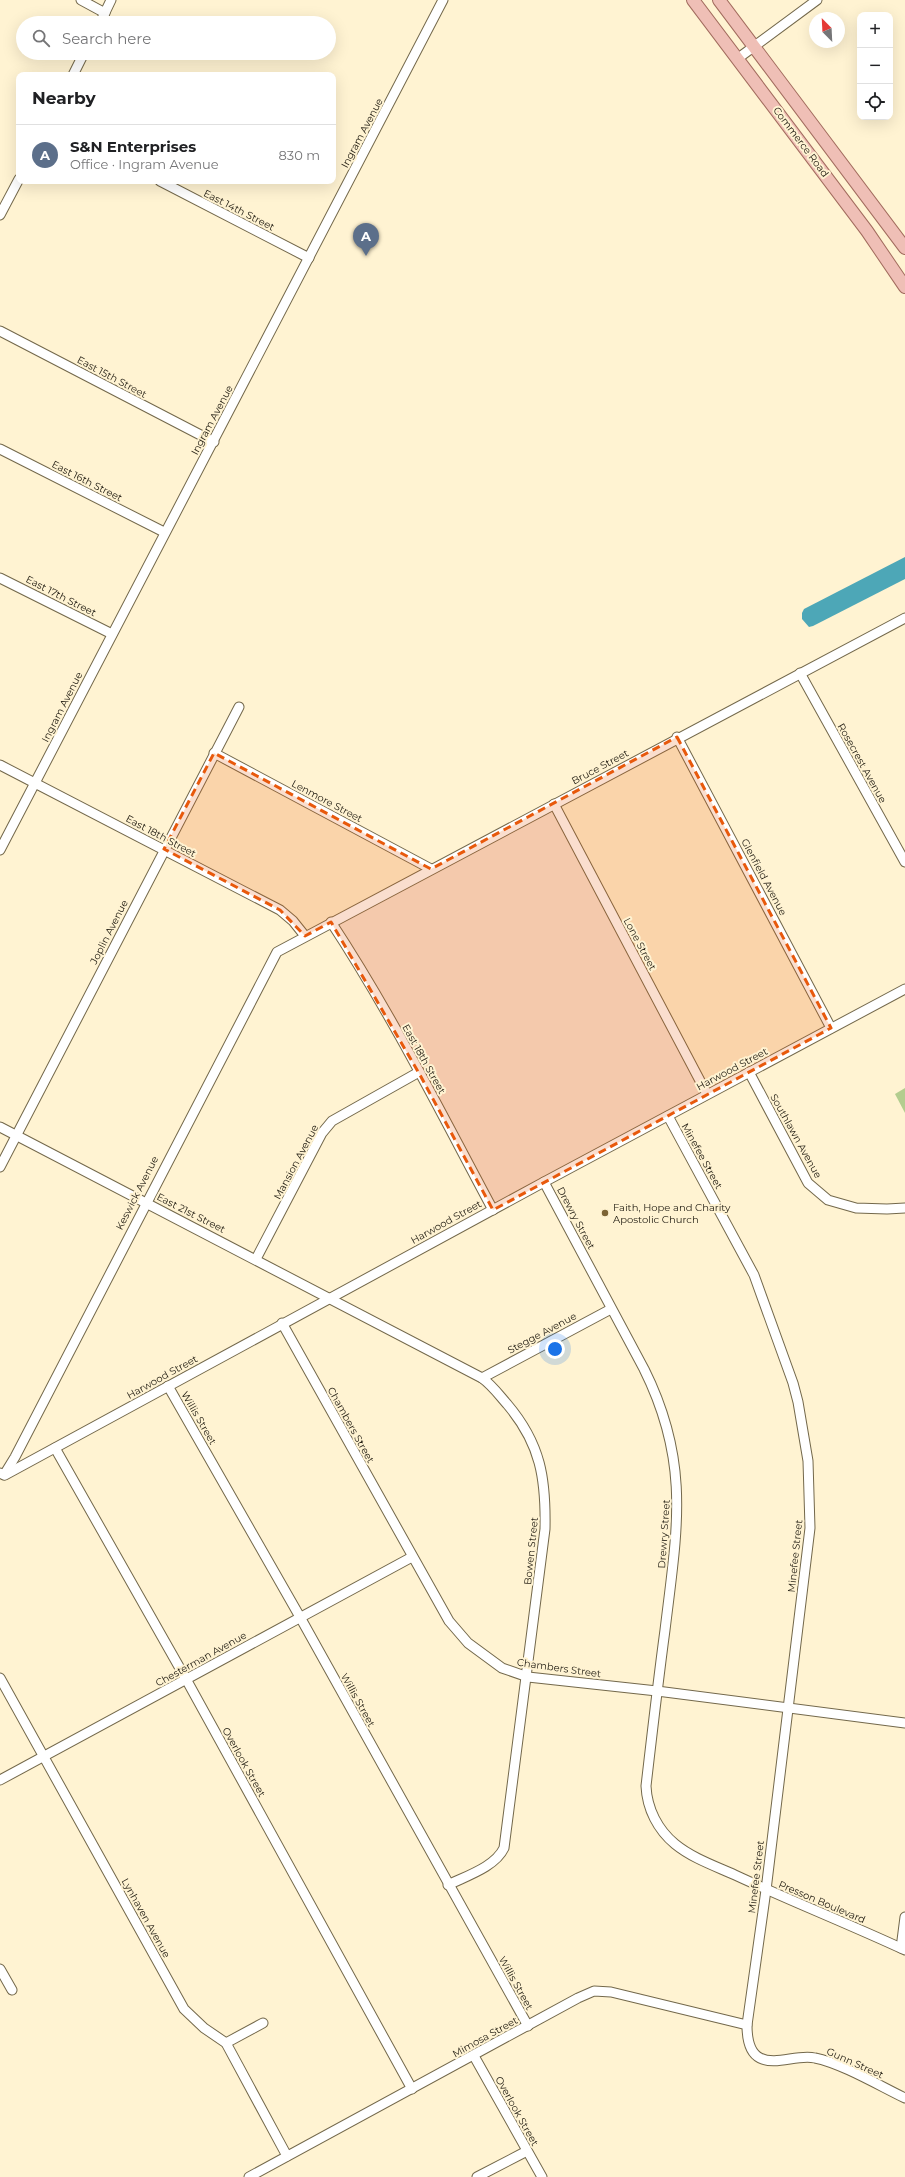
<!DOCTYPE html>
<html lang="en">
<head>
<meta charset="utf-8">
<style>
  body { margin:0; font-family:Montserrat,sans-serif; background:#f2f2f2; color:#202124 }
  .controls { position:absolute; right:12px; top:12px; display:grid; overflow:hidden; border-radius:8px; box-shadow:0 4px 16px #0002 }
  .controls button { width:36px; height:36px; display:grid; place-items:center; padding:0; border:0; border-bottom:1px solid #e0e0e0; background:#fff; color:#202124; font:20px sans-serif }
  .compass { position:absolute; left:809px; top:12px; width:36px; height:36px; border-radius:50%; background:#fff; box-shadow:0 4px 16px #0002; rotate:336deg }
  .you { position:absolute; left:555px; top:1349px; width:14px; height:14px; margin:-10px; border:3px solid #fff; border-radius:50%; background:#1a73e8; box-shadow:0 0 0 6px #1a73e833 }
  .badge { display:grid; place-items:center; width:26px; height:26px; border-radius:50%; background:#7c3aed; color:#fff; font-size:13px; font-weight:700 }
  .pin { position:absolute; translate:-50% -33px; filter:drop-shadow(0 1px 2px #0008) }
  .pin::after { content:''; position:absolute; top:21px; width:14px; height:12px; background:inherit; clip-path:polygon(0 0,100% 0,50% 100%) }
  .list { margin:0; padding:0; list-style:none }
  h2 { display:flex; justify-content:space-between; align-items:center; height:52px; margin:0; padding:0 16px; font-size:17px }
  h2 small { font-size:13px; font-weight:400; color:#757577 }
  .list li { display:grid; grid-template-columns:26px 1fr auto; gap:12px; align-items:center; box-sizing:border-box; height:60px; padding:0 16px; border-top:1px solid #e0e0e0 }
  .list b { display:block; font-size:15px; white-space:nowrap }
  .list p { margin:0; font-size:13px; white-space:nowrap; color:#757577 }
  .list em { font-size:13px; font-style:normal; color:#757577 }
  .icon { flex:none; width:22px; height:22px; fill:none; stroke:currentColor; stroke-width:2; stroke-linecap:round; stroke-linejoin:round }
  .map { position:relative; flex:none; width:905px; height:2177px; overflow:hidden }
  .search { position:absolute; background:#fff; box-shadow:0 4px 16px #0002; left:16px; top:16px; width:320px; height:44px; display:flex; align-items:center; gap:10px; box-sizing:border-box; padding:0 14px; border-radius:22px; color:#757577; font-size:15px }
  .panel { position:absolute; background:#fff; box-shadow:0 4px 16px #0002; left:16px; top:72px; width:320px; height:112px; border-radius:8px }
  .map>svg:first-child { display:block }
</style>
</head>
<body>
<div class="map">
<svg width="905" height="2177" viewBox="0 0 905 2177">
  <rect width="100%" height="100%" fill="#fff3d2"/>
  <!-- education -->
  <polygon fill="#f8e5d5" points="554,804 707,1094 493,1210 333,920"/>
  <!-- green -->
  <polygon fill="#b3cd8f" points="905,1088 905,1113 895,1094"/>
  <!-- water -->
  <polygon fill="#4da7b7" points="905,557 905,579 813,626 809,627 802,619 802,613 804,609"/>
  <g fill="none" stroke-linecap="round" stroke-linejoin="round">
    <defs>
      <g id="minor">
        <polyline points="81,0 105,13"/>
        <polyline points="100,23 111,0"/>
        <polyline points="737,59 817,0"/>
        <polyline points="73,75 84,53"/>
        <polyline points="160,181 309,258"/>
        <polyline points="0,215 19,179"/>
        <polyline points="0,331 214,442"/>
        <polyline points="0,449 164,532"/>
        <polyline points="0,578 112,634"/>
        <polyline points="800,673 905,862"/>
        <polyline points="677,737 831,1028"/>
        <polyline points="214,753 431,869"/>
        <polyline points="0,765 280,910 293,921 305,936"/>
        <polyline points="554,804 707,1094"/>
        <polyline points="0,850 443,0"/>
        <path d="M 331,922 C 391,1013 441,1113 493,1210"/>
        <polyline points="749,1072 808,1183 828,1200 856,1208 887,1209 905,1208"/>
        <path d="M 668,1116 L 754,1275 L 793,1383 L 798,1402 L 808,1461 L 810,1528 L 766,1890 L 747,2025 C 747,2036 748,2052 760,2058 C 776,2066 797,2054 815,2058 C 841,2063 880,2086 905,2098"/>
        <path d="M 0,1127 L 482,1378 C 492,1385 499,1395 507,1404 C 541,1444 546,1479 545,1529 L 504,1848 C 495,1867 466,1876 448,1885"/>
        <polyline points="0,1167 239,707"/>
        <path d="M 544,1182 L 644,1369 C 691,1463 677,1530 665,1630 C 658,1682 652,1734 646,1786 C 647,1809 658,1830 675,1844 C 692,1858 715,1866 735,1875 C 791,1901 849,1924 905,1950"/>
        <polyline points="256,1259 322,1133 332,1121 419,1072"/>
        <polyline points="282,1323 449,1621 468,1643 502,1668 528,1677 657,1691 905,1723"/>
        <polyline points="482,1378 611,1309"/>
        <polyline points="168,1386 300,1617 528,2026"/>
        <polyline points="55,1448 186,1679 412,2089"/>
        <polyline points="0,1473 4,1475 15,1457 277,952 905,618"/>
        <polyline points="5,1475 544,1182 905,989"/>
        <polyline points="0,1678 184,2009 204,2028 226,2043 287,2156"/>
        <polyline points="0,1780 412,1557"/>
        <polyline points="901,1948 905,1917"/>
        <polyline points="0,1969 12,1990"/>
        <polyline points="226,2043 263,2023"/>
        <polyline points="474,2056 542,2177"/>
        <polyline points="249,2177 578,1998 594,1991 611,1992 747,2025"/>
        <polyline points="477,2177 527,2151"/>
      </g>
      <g id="major">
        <polyline points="693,0 867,231 905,287"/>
        <polyline points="719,0 905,248"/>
      </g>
    </defs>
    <!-- minor casing -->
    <use href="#minor" stroke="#73684b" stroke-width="11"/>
    <!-- major casing -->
    <use href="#major" stroke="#a26c5e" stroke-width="14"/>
    <!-- minor -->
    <use href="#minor" stroke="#fff" stroke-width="9"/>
    <!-- major -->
    <use href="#major" stroke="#efbfb6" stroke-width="12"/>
  </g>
  <!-- marked area -->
  <path fill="#e8590c" fill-opacity="0.2" stroke="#e8590c" stroke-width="3" stroke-dasharray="8 5" stroke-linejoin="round" d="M 677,737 L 831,1028 L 493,1210 L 420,1075 L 331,922 L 305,936 L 280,910 L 164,849 L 214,753 L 431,869 Z"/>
  <!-- markers -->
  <circle fill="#7c6334" stroke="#fff3d2" stroke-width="1.5" cx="605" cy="1213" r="4"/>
  <g text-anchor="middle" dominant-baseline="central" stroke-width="4" stroke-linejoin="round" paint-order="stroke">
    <!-- street labels -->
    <g font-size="10" fill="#262116" stroke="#fff3d2">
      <text transform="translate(362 133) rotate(-62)">Ingram Avenue</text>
      <text transform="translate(801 142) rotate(53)">Commerce Road</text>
      <text transform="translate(239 210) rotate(27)">East 14th Street</text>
      <text transform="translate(112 377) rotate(28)">East 15th Street</text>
      <text transform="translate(212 420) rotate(-62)">Ingram Avenue</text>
      <text transform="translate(87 481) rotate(27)">East 16th Street</text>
      <text transform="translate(61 596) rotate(27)">East 17th Street</text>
      <text transform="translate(62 707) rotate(-63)">Ingram Avenue</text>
      <text transform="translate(862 763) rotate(61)">Rosecrest Avenue</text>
      <text transform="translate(600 767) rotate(-28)">Bruce Street</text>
      <text transform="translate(327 801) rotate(28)">Lenmore Street</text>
      <text transform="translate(161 836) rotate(28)">East 18th Street</text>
      <text transform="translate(764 877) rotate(62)">Glenfield Avenue</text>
      <text transform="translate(109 932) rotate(-63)">Joplin Avenue</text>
      <text transform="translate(640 944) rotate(62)">Lone Street</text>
      <text transform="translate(424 1059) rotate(61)">East 18th Street</text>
      <text transform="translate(732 1069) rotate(-28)">Harwood Street</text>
      <text transform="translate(796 1136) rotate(61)">Southlawn Avenue</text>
      <text transform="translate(702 1156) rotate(61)">Minefee Street</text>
      <text transform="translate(296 1162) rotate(-62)">Mansion Avenue</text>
      <text transform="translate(137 1193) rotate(-63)">Keswick Avenue</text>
      <text transform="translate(191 1213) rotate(27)">East 21st Street</text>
      <text transform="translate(576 1218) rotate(62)">Drewry Street</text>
      <text transform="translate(446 1222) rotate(-29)">Harwood Street</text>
      <text transform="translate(542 1333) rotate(-28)">Stegge Avenue</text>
      <text transform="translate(162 1377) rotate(-29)">Harwood Street</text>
      <text transform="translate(199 1418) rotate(60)">Willis Street</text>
      <text transform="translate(351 1425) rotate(61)">Chambers Street</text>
      <text transform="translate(664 1534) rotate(-86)">Drewry Street</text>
      <text transform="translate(531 1551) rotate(-84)">Bowen Street</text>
      <text transform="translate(795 1556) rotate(-84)">Minefee Street</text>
      <text transform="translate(201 1659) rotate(-29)">Chesterman Avenue</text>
      <text transform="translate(559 1668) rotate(8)">Chambers Street</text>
      <text transform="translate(358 1700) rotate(61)">Willis Street</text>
      <text transform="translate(244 1762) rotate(61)">Overlook Street</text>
      <text transform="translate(756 1877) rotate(-83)">Minefee Street</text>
      <text transform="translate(822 1902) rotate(23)">Presson Boulevard</text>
      <text transform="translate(146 1918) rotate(61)">Lynhaven Avenue</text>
      <text transform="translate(516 1983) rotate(61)">Willis Street</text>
      <text transform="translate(485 2037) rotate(-29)">Mimosa Street</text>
      <text transform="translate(855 2063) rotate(24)">Gunn Street</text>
      <text transform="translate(517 2111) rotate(61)">Overlook Street</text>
    </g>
    <!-- poi labels -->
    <g font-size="10" fill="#262116" stroke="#fff3d2" text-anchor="start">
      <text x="613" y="1207">Faith, Hope and Charity<tspan x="613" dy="12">Apostolic Church</tspan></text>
    </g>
  </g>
</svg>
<div class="controls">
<button>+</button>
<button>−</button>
<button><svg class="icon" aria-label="locate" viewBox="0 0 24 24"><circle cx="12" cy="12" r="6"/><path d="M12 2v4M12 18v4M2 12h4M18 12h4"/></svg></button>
</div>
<svg class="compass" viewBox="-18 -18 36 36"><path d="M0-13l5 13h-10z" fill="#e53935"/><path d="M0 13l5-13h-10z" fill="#757577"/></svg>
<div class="you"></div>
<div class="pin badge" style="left:366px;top:256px;background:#5c6f8a">A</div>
<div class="search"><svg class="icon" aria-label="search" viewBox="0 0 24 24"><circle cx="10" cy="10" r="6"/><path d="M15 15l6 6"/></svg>Search here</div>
<section class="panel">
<h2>Nearby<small></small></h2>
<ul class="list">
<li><span class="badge" style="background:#5c6f8a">A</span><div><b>S&amp;N Enterprises</b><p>Office · Ingram Avenue</p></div><em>830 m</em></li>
</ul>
</section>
</div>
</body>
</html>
